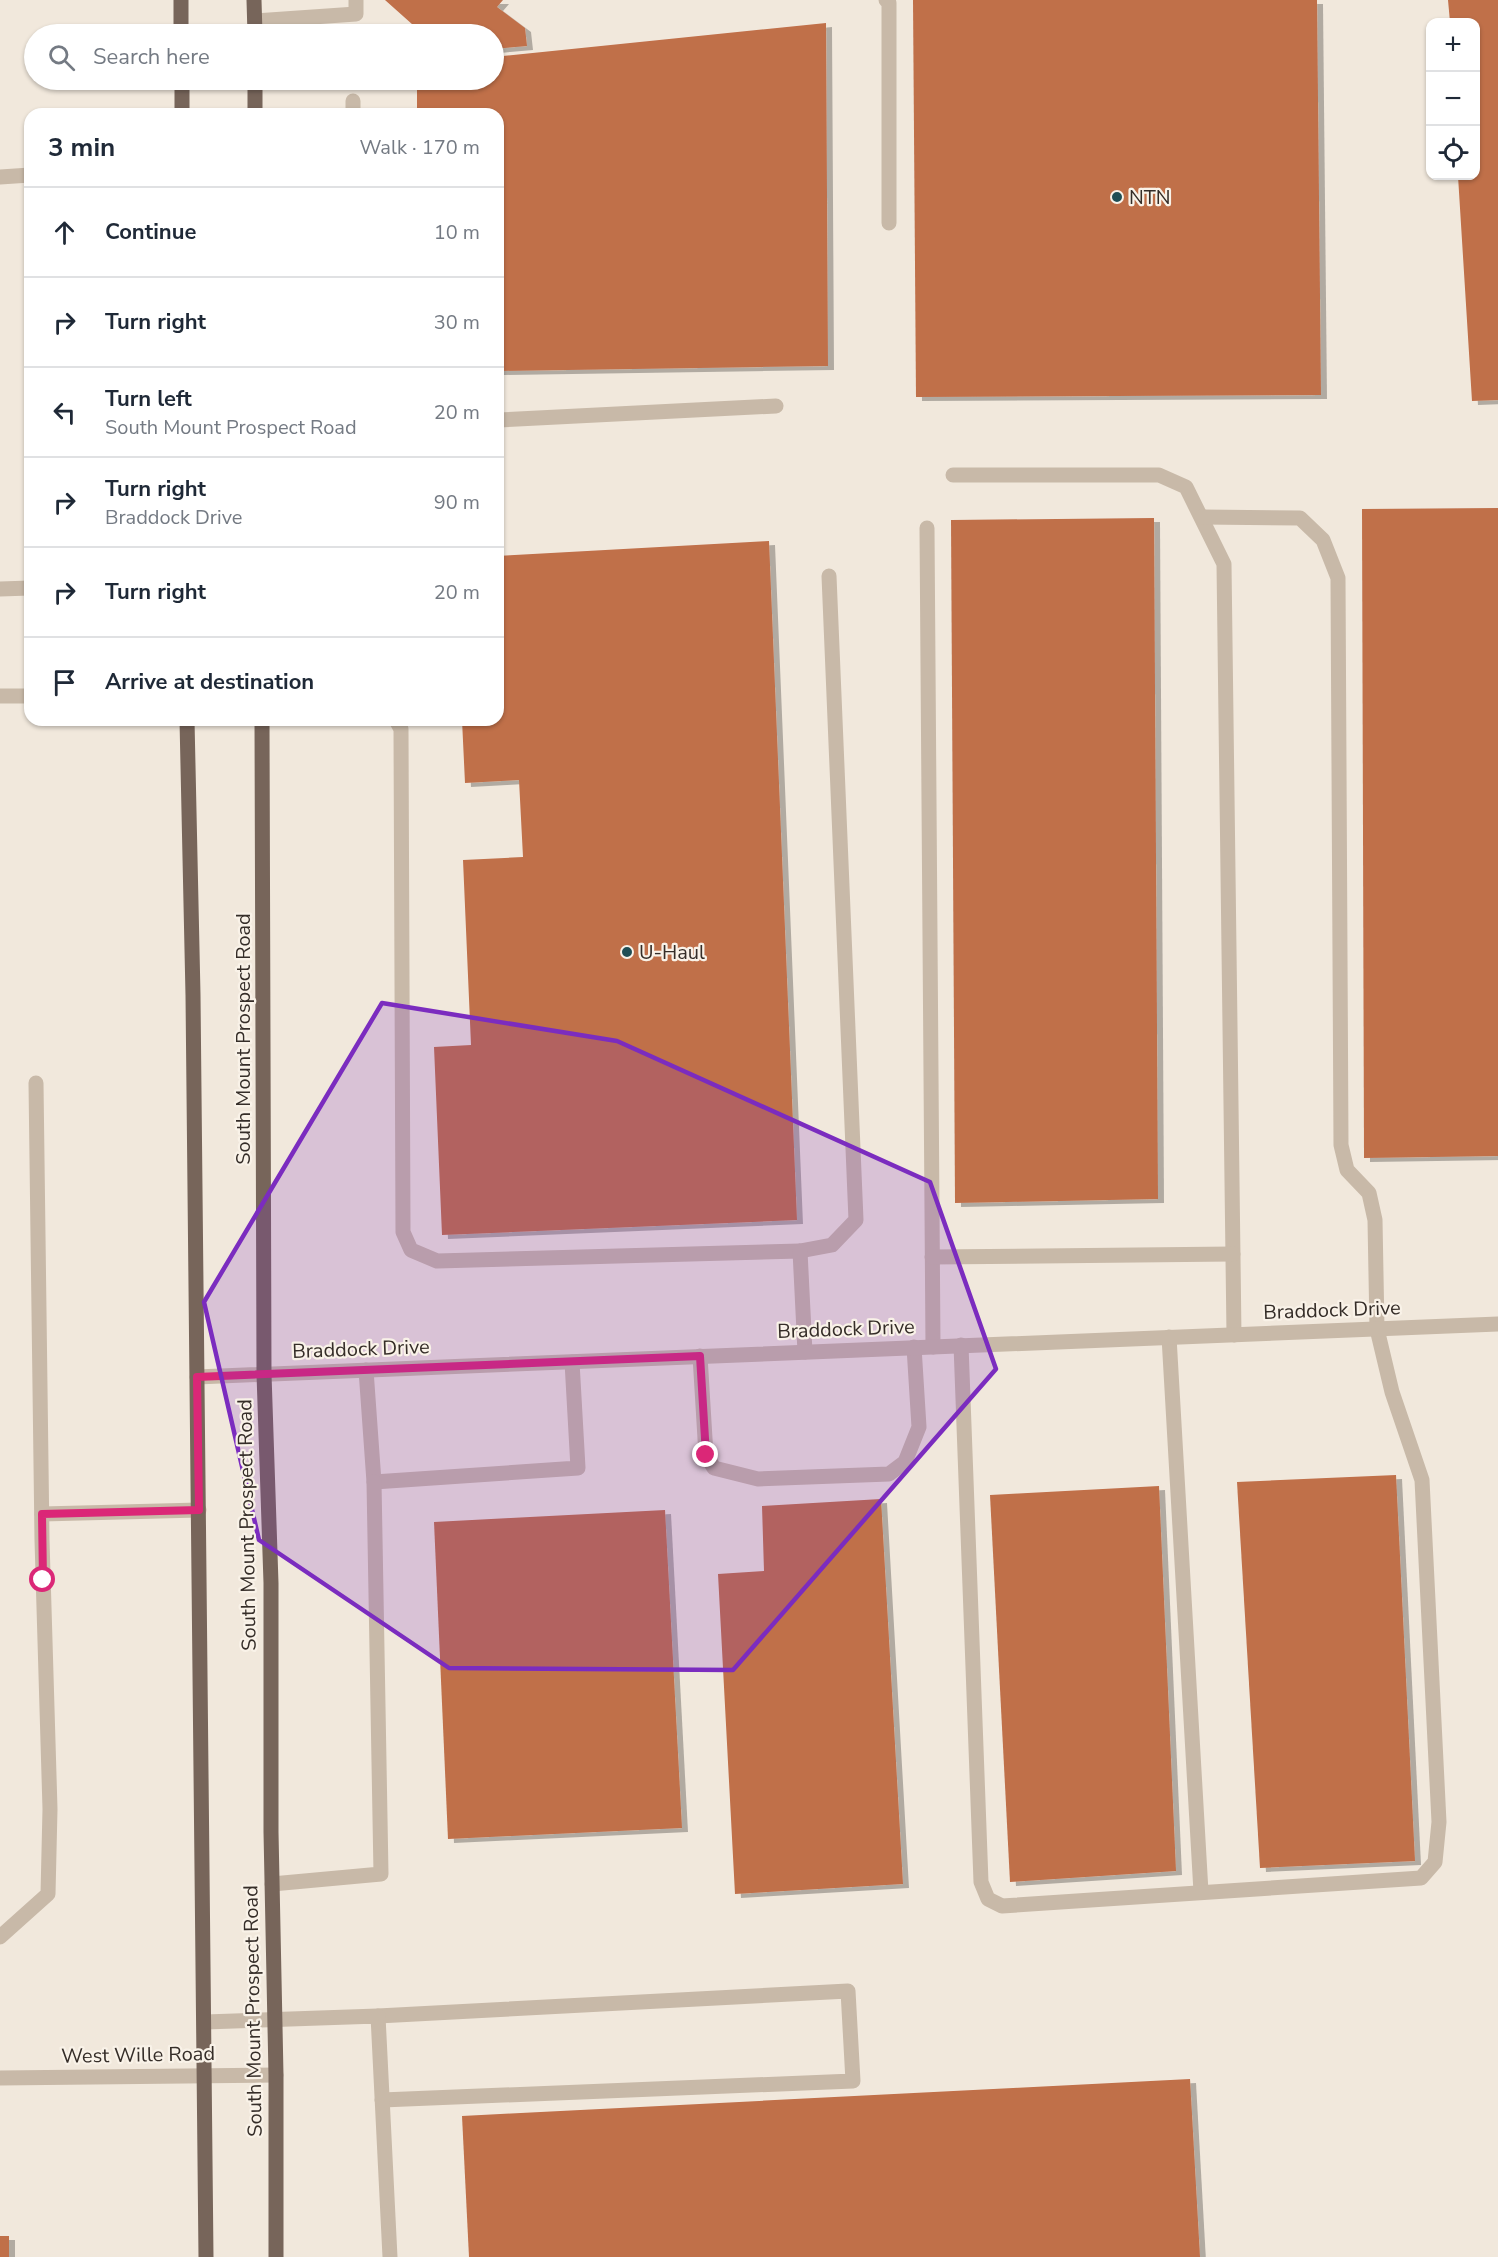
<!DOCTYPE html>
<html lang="en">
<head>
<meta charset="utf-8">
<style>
  body { margin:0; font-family:"Nunito Sans",sans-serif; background:#f6f6f7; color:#1f2937 }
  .controls { position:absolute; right:18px; top:18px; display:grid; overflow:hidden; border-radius:12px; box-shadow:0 2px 4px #0004 }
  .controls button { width:54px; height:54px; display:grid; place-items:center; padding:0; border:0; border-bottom:2px solid #e0e1e3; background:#fff; color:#1f2937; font:30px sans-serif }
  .stop { position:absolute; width:18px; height:18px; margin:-14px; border:4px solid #db2777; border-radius:50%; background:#fff }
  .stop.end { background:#db2777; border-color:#fff; box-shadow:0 2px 6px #0008 }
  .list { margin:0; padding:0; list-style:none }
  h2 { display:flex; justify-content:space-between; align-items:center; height:78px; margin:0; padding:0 24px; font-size:26px }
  h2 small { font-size:20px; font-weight:400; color:#747a83 }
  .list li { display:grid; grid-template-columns:39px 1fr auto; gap:18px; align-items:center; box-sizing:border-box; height:90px; padding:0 24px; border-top:2px solid #e0e1e3 }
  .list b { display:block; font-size:22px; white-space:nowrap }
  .list p { margin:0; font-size:20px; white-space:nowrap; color:#747a83 }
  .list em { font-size:20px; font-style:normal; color:#747a83 }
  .icon { flex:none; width:33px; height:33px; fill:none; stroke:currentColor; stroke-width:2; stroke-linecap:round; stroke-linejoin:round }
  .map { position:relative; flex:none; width:1498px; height:2257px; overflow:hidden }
  .search { position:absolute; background:#fff; box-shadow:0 2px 4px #0004; left:24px; top:24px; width:480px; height:66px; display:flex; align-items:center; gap:15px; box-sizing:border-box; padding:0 21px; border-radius:33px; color:#747a83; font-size:22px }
  .panel { position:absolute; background:#fff; box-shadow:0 2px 4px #0004; left:24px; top:108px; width:480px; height:618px; border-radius:18px }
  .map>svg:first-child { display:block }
</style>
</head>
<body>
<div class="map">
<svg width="1498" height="2257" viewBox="0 0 1498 2257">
  <defs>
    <filter id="shadow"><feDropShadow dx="6" dy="4" stdDeviation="0" flood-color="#0004"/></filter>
  </defs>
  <rect width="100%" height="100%" fill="#f1e8dc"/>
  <!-- building -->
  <g fill="#c06f4a" filter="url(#shadow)">
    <polygon points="385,0 503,0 497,7 525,28 527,46 494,49 494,34 435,34 426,26 422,33"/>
    <polygon points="913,0 1317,0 1321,395 916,397"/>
    <polygon points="1448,0 1498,0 1498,400 1472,401 1458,176 1476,176 1476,22 1450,22"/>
    <polygon points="826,23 828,366 498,371 498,114 417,114 417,80 494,80 494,57"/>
    <polygon points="1498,508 1498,1156 1364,1158 1362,509"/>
    <polygon points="1154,518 1158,1199 955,1203 951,520"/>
    <polygon points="769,541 797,1220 442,1235 434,1047 471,1045 463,860 523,857 519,780 465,783 462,720 498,720 498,556"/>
    <polygon points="1396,1475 1415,1861 1260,1868 1237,1482"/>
    <polygon points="1159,1486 1176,1871 1010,1882 990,1495"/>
    <polygon points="881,1499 903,1884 735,1894 718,1574 764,1571 762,1506"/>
    <polygon points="665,1510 682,1828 448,1839 434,1522"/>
    <polygon points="1190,2079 1200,2257 469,2257 462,2116"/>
    <rect x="0" y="2236" width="9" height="21"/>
  </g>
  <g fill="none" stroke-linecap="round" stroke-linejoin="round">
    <!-- minor -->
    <g stroke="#c8b9a8" stroke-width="15">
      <polyline points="886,0 889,3 889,223"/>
      <polyline points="255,21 356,14 356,0"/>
      <polyline points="353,114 353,101"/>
      <polyline points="0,177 30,175"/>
      <polyline points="498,420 776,406"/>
      <polyline points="953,475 1159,475 1186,487 1224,564 1234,1335"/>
      <polyline points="927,528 933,1347"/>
      <polyline points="0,589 30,588"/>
      <polyline points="0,696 30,696"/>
      <polyline points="396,720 401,729 403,1232 411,1250 437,1261 800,1251 832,1245 856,1220 829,576"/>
      <polyline points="800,1251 805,1352"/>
      <polyline points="932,1257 1233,1254"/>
      <polyline points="1169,1337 1201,1892"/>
      <polyline points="961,1345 981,1882 988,1899 1002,1906 1421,1878 1435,1862 1439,1822 1422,1480 1392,1392 1377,1329 1375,1220 1369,1193 1347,1170 1341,1145 1338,578 1323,540 1300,518 1202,517"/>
      <polyline points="700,1356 706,1455 714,1468 758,1479 889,1474 905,1462 919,1427 914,1347"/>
      <polyline points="366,1370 374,1482 578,1468 572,1362"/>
      <polyline points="197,1377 1498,1324"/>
      <polyline points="42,1514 199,1510"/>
      <polyline points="272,1884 381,1874 374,1482"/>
      <polyline points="0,1937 48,1894 50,1809 42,1540 36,1083"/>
      <polyline points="378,2016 848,1991 853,2081 382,2100"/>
      <polyline points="205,2022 378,2016 390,2257"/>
      <polyline points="0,2078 276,2075"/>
    </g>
    <!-- major -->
    <g stroke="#77655a" stroke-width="15">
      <polyline points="181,0 181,34"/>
      <polyline points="254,0 255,34"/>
      <polyline points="182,80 182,114"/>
      <polyline points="255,80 255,114"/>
      <polyline points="187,720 193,995 206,2257"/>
      <polyline points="262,720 264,1374 271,1583 271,1832 276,2075 276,2257"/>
    </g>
  </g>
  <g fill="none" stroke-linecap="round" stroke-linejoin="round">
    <!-- route -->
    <polyline stroke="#db2777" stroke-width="8" points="43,1580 42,1514 199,1510 197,1377 700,1356 706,1455"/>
  </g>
  <!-- marked area -->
  <path fill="#7b2cbf" fill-opacity="0.2" stroke="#7b2cbf" stroke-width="4.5" stroke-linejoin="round" d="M 382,1003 L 617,1041 L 930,1182 L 996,1369 L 733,1670 L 449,1668 L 259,1540 L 204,1302 Z"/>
  <!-- markers -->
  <g fill="#1f4e55" stroke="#f9f2e8" stroke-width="2">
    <circle cx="1117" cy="197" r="6"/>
    <circle cx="627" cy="952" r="6"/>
  </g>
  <g text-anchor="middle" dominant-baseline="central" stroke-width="4.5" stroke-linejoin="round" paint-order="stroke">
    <!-- poi labels -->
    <g font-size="20" fill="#352d28" stroke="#f9f2e8" text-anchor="start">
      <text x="1129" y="197">NTN</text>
      <text x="639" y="952">U-Haul</text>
    </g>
    <!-- street labels -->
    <g font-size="20" fill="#352d28" stroke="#f9f2e8">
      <text transform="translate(243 1039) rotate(-90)">South Mount Prospect Road</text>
      <text transform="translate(1332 1310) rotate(-2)">Braddock Drive</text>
      <text transform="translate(846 1329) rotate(-2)">Braddock Drive</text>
      <text transform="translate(361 1349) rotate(-2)">Braddock Drive</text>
      <text transform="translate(247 1525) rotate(-91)">South Mount Prospect Road</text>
      <text transform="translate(253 2011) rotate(-91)">South Mount Prospect Road</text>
      <text transform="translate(138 2055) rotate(-1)">West Wille Road</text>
    </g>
  </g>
</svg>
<div class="controls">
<button>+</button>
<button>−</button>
<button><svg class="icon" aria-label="locate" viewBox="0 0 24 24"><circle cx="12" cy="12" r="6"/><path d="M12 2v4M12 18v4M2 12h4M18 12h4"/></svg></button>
</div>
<div class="stop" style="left:43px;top:1580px"></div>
<div class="stop end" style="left:706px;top:1455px"></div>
<div class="search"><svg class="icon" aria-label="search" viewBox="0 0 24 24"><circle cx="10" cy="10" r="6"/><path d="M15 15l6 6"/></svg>Search here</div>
<section class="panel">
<h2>3 min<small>Walk · 170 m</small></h2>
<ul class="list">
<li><svg class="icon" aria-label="ahead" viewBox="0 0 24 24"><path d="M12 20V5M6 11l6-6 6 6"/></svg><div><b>Continue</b></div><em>10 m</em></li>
<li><svg class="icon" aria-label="right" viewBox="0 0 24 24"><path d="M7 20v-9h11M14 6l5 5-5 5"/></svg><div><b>Turn right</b></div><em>30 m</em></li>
<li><svg class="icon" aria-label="left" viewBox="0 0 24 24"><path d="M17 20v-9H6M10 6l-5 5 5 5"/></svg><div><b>Turn left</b><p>South Mount Prospect Road</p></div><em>20 m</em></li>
<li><svg class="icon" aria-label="right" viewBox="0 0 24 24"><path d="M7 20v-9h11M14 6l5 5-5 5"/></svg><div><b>Turn right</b><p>Braddock Drive</p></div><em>90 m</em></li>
<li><svg class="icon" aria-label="right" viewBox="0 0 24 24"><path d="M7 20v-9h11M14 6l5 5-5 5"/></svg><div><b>Turn right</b></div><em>20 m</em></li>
<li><svg class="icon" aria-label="arrive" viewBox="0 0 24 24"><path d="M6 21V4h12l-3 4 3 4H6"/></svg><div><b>Arrive at destination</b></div></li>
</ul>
</section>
</div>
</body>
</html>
